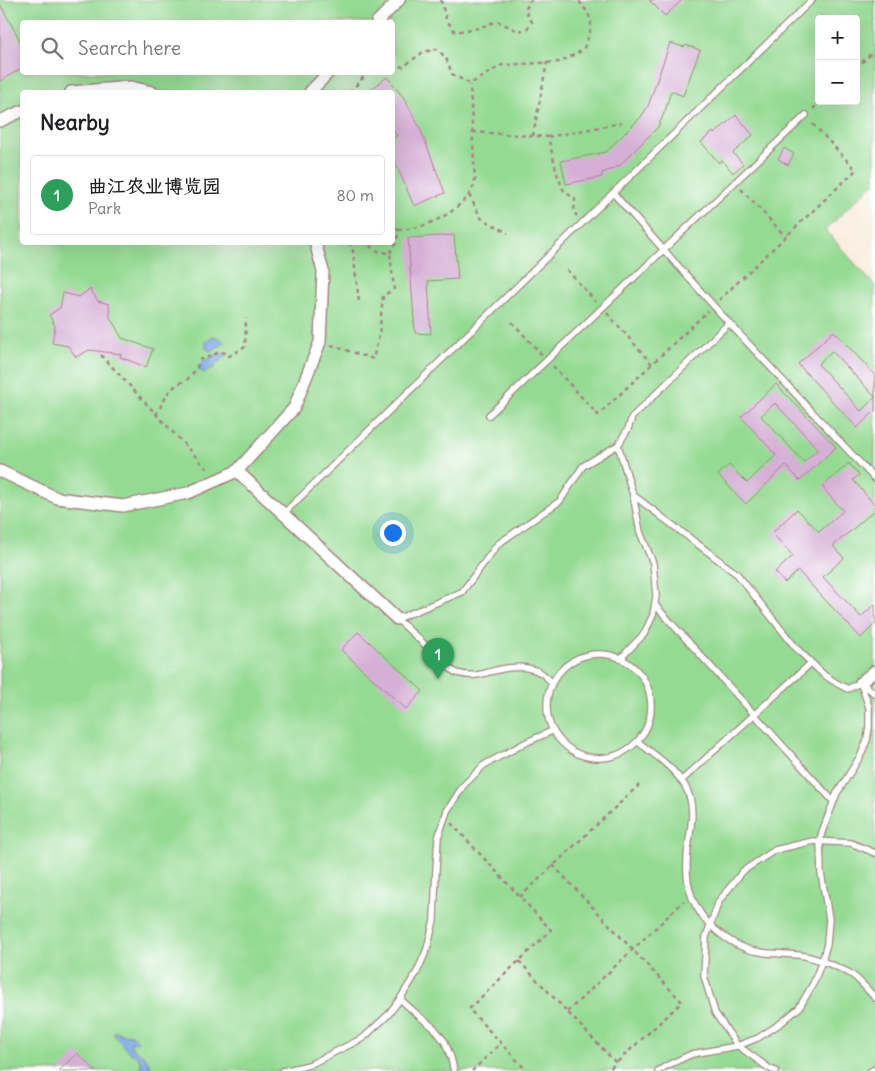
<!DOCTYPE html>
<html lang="en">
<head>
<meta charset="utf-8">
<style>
  body { margin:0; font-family:Delius,"LXGW WenKai TC",sans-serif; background:#f2f2f2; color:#202124 }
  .controls { position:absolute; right:15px; top:15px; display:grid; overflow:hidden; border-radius:5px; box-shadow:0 5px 20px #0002 }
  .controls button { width:45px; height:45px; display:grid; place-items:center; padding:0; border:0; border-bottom:1px solid #e0e0e0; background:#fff; color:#202124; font:25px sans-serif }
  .you { position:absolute; left:392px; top:532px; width:18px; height:18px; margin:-12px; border:4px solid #fff; border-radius:50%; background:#1a73e8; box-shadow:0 0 0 8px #1a73e833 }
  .badge { display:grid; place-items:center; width:32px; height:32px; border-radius:50%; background:#7c3aed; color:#fff; font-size:16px; font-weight:700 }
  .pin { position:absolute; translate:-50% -41px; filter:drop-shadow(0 1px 2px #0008) }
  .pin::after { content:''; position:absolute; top:26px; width:18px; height:15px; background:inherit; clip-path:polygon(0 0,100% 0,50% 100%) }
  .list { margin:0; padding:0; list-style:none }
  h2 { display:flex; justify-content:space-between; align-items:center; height:65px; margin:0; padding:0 20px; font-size:21px }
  h2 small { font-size:16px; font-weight:400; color:#757577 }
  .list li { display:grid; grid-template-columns:32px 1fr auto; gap:15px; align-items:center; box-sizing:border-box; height:80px; margin:0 10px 10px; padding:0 10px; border:1px solid #e0e0e0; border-radius:5px }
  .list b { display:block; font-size:19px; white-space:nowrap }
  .list p { margin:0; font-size:16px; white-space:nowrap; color:#757577 }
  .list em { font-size:16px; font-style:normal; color:#757577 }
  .icon { flex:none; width:28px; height:28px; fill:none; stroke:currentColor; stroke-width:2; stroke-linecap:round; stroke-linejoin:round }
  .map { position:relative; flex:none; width:875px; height:1071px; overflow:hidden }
  .search { position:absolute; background:#fff; box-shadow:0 5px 20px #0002; left:20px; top:20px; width:375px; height:55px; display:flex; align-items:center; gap:12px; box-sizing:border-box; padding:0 18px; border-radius:5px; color:#757577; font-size:19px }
  .panel { position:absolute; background:#fff; box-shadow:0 5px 20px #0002; left:20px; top:90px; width:375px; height:155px; border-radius:5px }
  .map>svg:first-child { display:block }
</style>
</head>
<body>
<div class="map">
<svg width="875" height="1071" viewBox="0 0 875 1071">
  <rect width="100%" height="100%" fill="#fff"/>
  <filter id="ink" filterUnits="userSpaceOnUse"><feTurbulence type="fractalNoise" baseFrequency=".02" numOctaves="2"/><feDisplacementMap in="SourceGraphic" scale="10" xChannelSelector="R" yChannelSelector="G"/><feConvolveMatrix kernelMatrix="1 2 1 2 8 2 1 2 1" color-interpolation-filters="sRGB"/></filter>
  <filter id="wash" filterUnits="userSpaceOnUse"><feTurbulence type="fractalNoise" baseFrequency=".0096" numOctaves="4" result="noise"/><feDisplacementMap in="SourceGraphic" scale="20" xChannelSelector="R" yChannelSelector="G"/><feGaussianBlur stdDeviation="1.12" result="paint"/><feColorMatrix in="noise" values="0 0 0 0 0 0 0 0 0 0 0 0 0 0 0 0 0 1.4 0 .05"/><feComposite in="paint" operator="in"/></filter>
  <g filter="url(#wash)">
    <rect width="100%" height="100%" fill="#f8ecdb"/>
    <!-- green -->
    <path fill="#95da93" stroke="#707c5f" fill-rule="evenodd" d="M 0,0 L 875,0 L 875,182 L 825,230 L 875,286 L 875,1071 L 0,1071 ZM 819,19 L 856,19 L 856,101 L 819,101 ZM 22,22 L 392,22 L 392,72 L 22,72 ZM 22,92 L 392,92 L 392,242 L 22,242 Z"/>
    <!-- water -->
    <g fill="#78a6e1" stroke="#616286">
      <polygon points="213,336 221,339 225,343 213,350 209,351 206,348 206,342"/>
      <path d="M 221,353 L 223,353 L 227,356 L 217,363 L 214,368 L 208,370 L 205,373 L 199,370 L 199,366 C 204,359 213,357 221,353 Z"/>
      <path d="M 116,1031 L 121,1034 L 131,1035 L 131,1036 L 134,1037 L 138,1041 L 137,1043 L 131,1042 L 131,1047 L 143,1055 L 148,1061 L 151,1067 L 148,1069 L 147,1071 L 136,1071 L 141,1067 C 140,1063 141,1062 139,1059 C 136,1055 131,1054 128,1051 C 123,1046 119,1040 114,1035 L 114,1032 Z"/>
    </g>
    <g id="blocks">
      <!-- building -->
      <g fill="#d5afd6" fill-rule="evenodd">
        <polygon points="649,0 682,0 665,16"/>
        <polygon points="0,4 22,44 22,68 0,81"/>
        <polygon points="670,43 684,47 686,45 700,50 683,96 671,91 665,111 658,127 619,166 602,173 602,177 566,184 561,161 606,152 641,117 648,106"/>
        <polygon points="387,77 404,98 420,128 445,193 414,206 392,155 392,138 397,136 392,128 392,92 368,92"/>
        <polygon points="736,115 753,135 733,153 743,164 733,173 722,160 719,163 701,142 713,132 714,134"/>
        <polygon points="784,148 794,154 788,165 778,159"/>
        <polygon points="454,235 458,279 428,281 431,334 415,333 408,238"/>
        <polygon points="90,289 98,301 109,304 110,317 122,338 153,349 146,367 120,357 121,354 89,350 76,357 68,346 52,343 55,326 49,315 60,308 63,293 79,297"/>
        <path d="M 834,331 L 875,375 L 875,411 L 857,428 L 798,364 ZM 832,351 L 875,397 L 861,411 L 818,364 Z"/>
        <path d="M 776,384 L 836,447 L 800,481 L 786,465 L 746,504 L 718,475 L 729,465 L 747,483 L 776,455 L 741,417 ZM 775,403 L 818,449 L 804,462 L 761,416 Z"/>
        <polygon points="849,463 859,475 853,480 875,505 875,510 833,546 844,558 823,577 861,617 875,604 875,624 861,638 798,571 785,583 775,572 793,556 772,533 797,509 819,532 843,511 822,487"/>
        <polygon points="358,632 423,691 406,709 341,650"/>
        <polygon points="77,1053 96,1071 59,1071"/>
      </g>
    </g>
  </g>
  <g filter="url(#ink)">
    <use href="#blocks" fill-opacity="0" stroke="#a18683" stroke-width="1"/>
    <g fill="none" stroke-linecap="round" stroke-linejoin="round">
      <defs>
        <g id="lane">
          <polyline points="613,193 812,0"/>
          <polyline points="489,415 806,115"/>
          <polyline points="618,445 628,429 632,417 729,323"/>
          <polyline points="283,514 613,193 729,323 875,479"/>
          <polyline points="655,605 833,801"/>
          <circle cx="599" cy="706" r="52"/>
          <polyline points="620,659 644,634 653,615 656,596 653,563 640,532 633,495"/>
          <path d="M 551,682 C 540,667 520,665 502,669 C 485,672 476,679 457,673 C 451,671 445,663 440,658 C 425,645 411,632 397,619 L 462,592 L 498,544 L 560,501 L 583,466 L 618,445 L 633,495 L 737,574 L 796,648 L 824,675 L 838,684 L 848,689 L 861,682 L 875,694"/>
          <path d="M 638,742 C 655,755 673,767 685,786 C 695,803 692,822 689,841 C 685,866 685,892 701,914 C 711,928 728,942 745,948 C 751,951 760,952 767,953 C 780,954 792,954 805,956 C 818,959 839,967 851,974 C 860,980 868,990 875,998"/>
          <polyline points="681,781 811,663"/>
          <polyline points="283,1071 309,1065 363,1038 388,1015 400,999"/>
          <polyline points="454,1071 451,1058 445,1042 434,1028 419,1016 400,999 417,972 427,949 434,920 436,869 438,838 447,811 463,786 484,765 527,742 552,731"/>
          <polyline points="658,1071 668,1065 692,1054 737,1046 758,1038 781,1023 799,1008 813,984 822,961 827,944 829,919 821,873 820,841 822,832 837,793 843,784 861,755 867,740 869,727 869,707 861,684"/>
          <polyline points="776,1071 770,1069 737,1045 715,1013 704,976 706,937 719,901 743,871 775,850 813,841 851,843 875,853"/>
          <polyline points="871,1071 875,1069"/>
        </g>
        <g id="street">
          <polyline points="377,22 399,0"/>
          <polyline points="71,92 131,87 152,92"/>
          <polyline points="310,92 329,72"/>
          <polyline points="0,121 22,111"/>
          <polyline points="0,471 57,498 123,506 188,493 237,471 294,408 320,342 323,271 315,242"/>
          <polyline points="237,471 397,619"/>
          <polyline points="861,682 875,671"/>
        </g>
      </defs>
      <!-- lane casing -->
      <use href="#lane" stroke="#a18683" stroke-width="8"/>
      <!-- street casing -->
      <use href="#street" stroke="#a18683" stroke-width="14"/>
      <!-- path -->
      <g stroke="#a18683" stroke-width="2.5" stroke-dasharray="4 4" stroke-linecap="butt">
        <polyline points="440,0 441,1 446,19 455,32 478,28 497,21 518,31 527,29 532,22 525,10 531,0"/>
        <path d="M 392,64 L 403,67 L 423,52 L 437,49 L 446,58 L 452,74 L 470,84 L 502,65 L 560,62 L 583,50 C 593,26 596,21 578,0"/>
        <polyline points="856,68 875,50"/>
        <polyline points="350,92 368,72"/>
        <polyline points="813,109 821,101"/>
        <polyline points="473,132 548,137 558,177 564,191 575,199 574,212 577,216"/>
        <polyline points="533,136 547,62"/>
        <polyline points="548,137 621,123"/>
        <polyline points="741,189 786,237"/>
        <polyline points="469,195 481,218 508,233"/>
        <path d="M 398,230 C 424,229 451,216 468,196 C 471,192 473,187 475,182 L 470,85"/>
        <polyline points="349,242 353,251 359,302"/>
        <polyline points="390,253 397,241 398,230 392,225"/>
        <polyline points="567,270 596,302"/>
        <polyline points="719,300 856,170 811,122"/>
        <polyline points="607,313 652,364 708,311"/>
        <polyline points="512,322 542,355"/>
        <path d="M 331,345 L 373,359 L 379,336 L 383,296 L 394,289 L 390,253 C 380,252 373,251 367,242"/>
        <polyline points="101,355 210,472"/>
        <polyline points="553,366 598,415 652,364"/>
        <polyline points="156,415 168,393 176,385 188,379 197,368 199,361 203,358 208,357 220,352 227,353 229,356 245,347 246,318"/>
        <polyline points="451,823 551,930 469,1009 527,1071"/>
        <polyline points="553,865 682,1002 616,1063"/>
        <polyline points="520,897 639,785"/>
        <polyline points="519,961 616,1063 607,1071"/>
        <polyline points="567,1012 684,901"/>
        <polyline points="472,1071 501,1043"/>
      </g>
      <!-- lane -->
      <use href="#lane" stroke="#fff" stroke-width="5.5"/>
      <!-- street -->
      <use href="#street" stroke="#fff" stroke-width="11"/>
    </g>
  </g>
</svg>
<div class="controls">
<button>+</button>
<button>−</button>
</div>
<div class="you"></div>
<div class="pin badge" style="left:438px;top:679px;background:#2e9e5b">1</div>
<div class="search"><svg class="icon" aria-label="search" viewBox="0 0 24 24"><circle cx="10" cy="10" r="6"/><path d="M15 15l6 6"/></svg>Search here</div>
<section class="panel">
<h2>Nearby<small></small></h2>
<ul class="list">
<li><span class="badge" style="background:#2e9e5b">1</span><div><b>曲江农业博览园</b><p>Park</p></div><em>80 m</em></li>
</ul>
</section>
</div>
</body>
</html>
